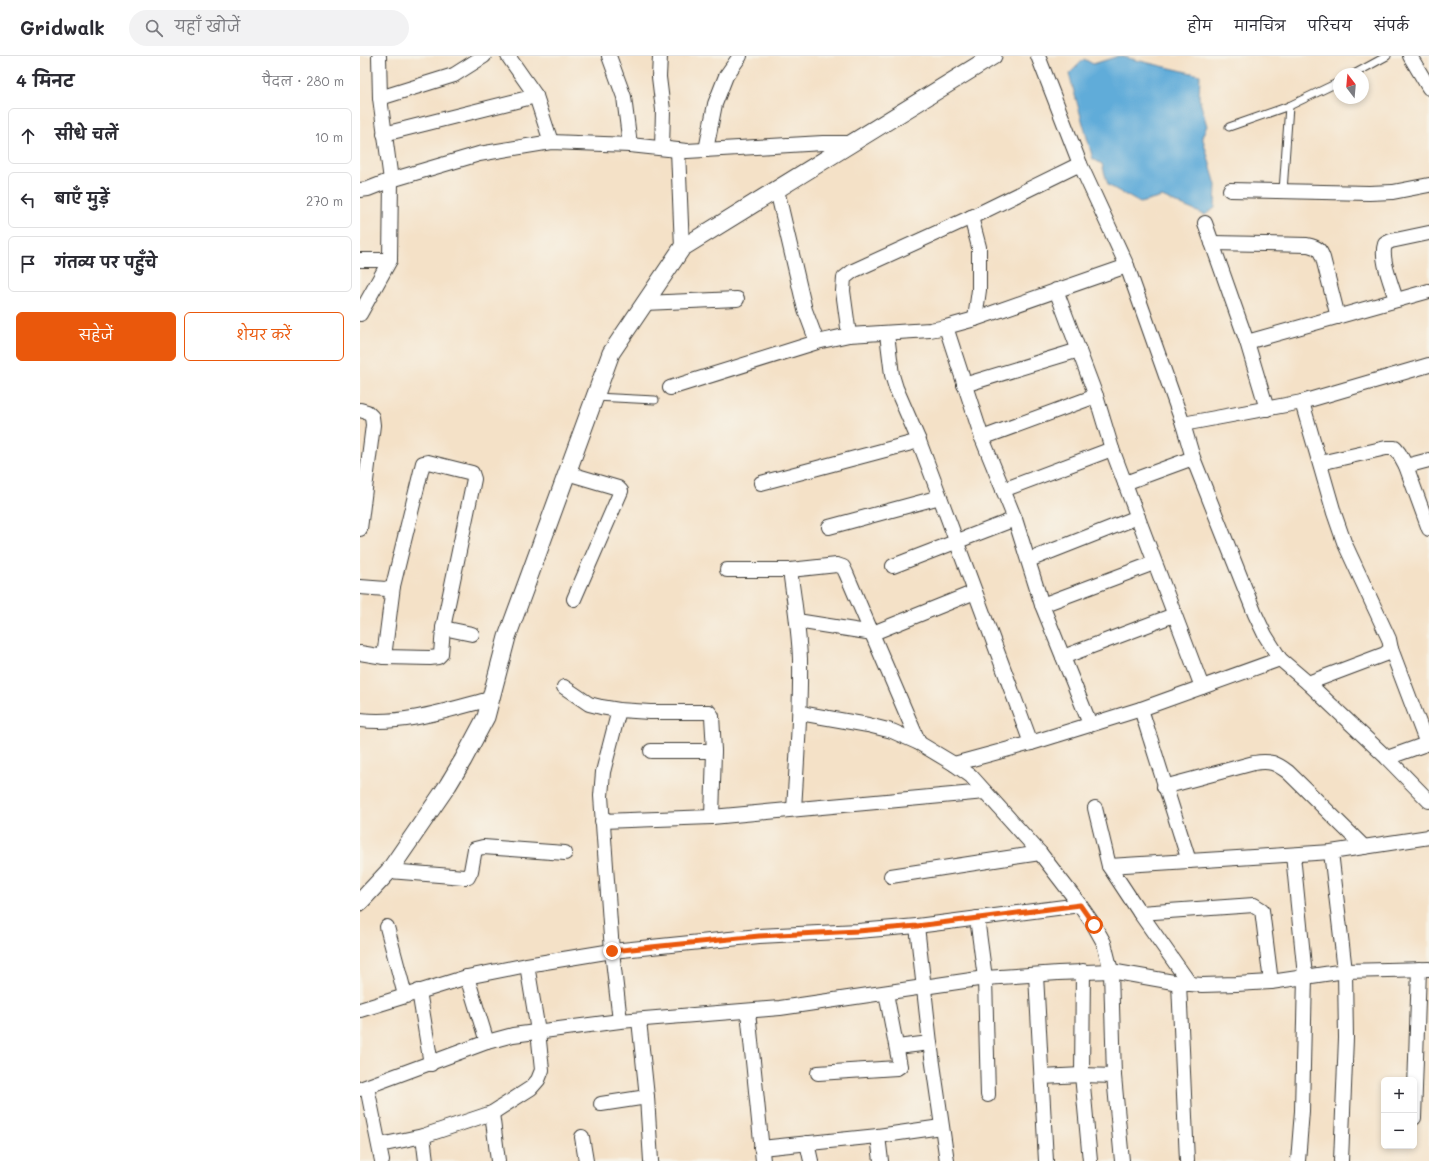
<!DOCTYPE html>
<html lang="hi">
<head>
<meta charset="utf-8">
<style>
  body { margin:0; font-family:Mali,"Playpen Sans Deva",sans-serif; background:#f2f2f3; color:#2b2b33 }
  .controls { position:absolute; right:12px; bottom:12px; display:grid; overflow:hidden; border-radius:6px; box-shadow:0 2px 6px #0003 }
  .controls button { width:36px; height:36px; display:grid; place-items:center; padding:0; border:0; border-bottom:1px solid #e1e1e2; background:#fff; color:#2b2b33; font:20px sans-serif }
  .compass { position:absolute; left:973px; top:12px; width:36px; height:36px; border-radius:50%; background:#fff; box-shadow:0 2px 6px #0003; rotate:344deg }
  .stop { position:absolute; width:12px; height:12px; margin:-9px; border:3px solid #ea580c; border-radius:50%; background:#fff }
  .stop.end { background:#ea580c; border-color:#fff; box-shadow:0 1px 4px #0008 }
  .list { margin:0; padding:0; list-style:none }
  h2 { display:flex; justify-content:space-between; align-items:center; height:52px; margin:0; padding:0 16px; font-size:17px }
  h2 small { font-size:13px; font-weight:400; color:#7c7c81 }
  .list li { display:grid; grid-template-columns:26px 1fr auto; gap:12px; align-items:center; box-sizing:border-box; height:56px; margin:0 8px 8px; padding:0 8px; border:1px solid #e1e1e2; border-radius:6px }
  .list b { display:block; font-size:15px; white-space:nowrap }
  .list em { font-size:13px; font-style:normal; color:#7c7c81 }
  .actions { display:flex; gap:8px; padding:12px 16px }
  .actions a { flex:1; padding:9px 0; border:1px solid #ea580c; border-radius:6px; text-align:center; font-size:14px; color:#ea580c }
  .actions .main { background:#ea580c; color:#fff }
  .icon { flex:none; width:22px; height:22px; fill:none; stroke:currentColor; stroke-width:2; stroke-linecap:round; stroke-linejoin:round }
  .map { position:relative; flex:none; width:1069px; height:1105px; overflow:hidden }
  header { display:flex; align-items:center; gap:24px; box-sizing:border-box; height:56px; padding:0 20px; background:#fff; border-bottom:1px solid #e1e1e2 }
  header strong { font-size:19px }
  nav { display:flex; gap:22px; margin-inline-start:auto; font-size:14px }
  .search { width:280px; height:36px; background:#f2f2f3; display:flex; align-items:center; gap:10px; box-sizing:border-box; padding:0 14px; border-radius:22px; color:#7c7c81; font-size:15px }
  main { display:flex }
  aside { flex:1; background:#fff }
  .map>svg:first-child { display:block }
</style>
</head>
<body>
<header>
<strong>Gridwalk</strong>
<div class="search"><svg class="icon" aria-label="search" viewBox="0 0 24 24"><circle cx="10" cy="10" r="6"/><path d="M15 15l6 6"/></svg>यहाँ खोजें</div>
<nav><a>होम</a><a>मानचित्र</a><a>परिचय</a><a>संपर्क</a></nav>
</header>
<main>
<aside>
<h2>4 मिनट<small>पैदल · 280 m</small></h2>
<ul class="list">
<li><svg class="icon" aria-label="ahead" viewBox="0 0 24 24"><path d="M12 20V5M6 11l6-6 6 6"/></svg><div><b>सीधे चलें</b></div><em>10 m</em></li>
<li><svg class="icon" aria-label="left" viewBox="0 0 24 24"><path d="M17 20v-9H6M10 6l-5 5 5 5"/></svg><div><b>बाएँ मुड़ें</b></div><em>270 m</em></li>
<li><svg class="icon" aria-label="arrive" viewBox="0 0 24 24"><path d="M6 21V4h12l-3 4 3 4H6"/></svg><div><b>गंतव्य पर पहुँचे</b></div></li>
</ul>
<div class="actions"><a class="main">सहेजें</a><a>शेयर करें</a></div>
</aside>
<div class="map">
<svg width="1069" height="1105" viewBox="0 0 1069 1105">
  <rect width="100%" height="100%" fill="#f7f3e8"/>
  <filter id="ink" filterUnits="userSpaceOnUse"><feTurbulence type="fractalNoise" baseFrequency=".025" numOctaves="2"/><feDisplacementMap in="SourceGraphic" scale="8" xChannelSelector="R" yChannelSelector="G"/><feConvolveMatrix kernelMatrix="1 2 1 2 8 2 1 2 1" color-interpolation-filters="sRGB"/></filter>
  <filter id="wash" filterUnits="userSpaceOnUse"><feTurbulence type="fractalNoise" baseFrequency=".012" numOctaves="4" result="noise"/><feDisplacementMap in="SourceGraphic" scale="16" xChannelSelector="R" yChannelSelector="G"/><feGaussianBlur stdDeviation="0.9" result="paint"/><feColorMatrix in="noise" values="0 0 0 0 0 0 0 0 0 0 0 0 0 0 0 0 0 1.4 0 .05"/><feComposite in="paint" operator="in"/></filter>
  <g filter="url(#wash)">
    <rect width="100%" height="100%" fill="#f4e1c7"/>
    <!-- water -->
    <polygon fill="#60acd9" stroke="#3e647a" points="759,0 840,19 839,42 847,70 842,80 856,129 855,152 845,159 802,141 780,147 748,129 742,108 733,103 709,18 724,3 733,8"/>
  </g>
  <g filter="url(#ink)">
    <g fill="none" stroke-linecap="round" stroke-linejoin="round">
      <defs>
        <g id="service">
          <polyline points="994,18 1027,0"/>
          <polyline points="869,71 929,50 979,26"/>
          <polyline points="923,135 929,50"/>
          <polyline points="235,341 295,344"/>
        </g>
        <g id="minor">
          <polyline points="148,0 176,40 191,86"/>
          <polyline points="249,0 264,41 270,89"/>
          <polyline points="300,0 299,21 303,54 302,92"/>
          <polyline points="678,0 720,108 767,210 823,368 833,402 895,558 905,579 920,603 948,627 1027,702 1069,745"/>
          <polyline points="1050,0 1069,32"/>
          <polyline points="20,42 94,19 124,0"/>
          <polyline points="24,78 176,40"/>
          <polyline points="318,94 322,192"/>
          <polyline points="346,94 355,48 366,20 380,0"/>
          <polyline points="0,134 8,133 31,124 119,98 191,86 270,89 327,95 463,87 492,87"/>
          <polyline points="417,134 445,254 457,286"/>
          <polyline points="870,134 1009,137 1033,136 1069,129"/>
          <polyline points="611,161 619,191 619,234 615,263"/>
          <polyline points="845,167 887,286 907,353"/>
          <path d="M 852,187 L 947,189 C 957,191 960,193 963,202 L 978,261"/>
          <polyline points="0,204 30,204"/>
          <polyline points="696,234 736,340 752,393 842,631"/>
          <path d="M 1036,244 C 1032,229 1020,203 1025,188 L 1031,185 L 1069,177"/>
          <polyline points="284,247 377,243"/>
          <polyline points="0,258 30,204 31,124 20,42 19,0"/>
          <polyline points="586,271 622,382 655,463 682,549 730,668"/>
          <polyline points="527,278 532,319 536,332 559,385 580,441 671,687"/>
          <polyline points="489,279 483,235 484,222 493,215 618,158 720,108"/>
          <polyline points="887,286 1069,235"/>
          <polyline points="604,329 719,294"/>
          <polyline points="310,332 457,286 489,279 570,274 586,271 615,263 767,210"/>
          <polyline points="942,346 974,457 984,486 1029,583 1031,593 1025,598 948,627"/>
          <polyline points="0,354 7,356 12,361 13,369 0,473"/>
          <polyline points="823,368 942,346 1069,309"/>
          <polyline points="622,382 736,340"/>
          <polyline points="960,407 1026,392 1035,392 1039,397 1046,410 1069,473"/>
          <polyline points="1046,410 1069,404"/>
          <polyline points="207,417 258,432 261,435 214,543"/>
          <polyline points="401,427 559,385"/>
          <polyline points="765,427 833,402"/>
          <polyline points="643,434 752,393"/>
          <polyline points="469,471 580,441"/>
          <polyline points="669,504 778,461"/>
          <polyline points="533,510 655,463"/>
          <polyline points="367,514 430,514 477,509 483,511 486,517 559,687"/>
          <path d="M 430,514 C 434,544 439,573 440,603 C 441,653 437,703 434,753"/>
          <polyline points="0,531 26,533 33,530 63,407 68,406 112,417 114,423 83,572 81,598 78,601 70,602 24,601 0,597"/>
          <polyline points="682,549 794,507"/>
          <polyline points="437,565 513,577 615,536"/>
          <polyline points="83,572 112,578"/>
          <polyline points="1031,593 1067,688"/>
          <polyline points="24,601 33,530"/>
          <polyline points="703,601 814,559"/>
          <polyline points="204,631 229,648 241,651 259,654 290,656 349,656 352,660 354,695 352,761"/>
          <polyline points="781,653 829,805"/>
          <polyline points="259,654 243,716 241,740 252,895 260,965"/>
          <polyline points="440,657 508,669 532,675 559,687 594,708 611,720 680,797 720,849 734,869 744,887 751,915 754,1020 762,1105"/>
          <path d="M 0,664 C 44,669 88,654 130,643"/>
          <polyline points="291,695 354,695"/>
          <polyline points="1027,702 1069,687"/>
          <polyline points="594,708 671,687 781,653 920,603"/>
          <path d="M 804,731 L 894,707 C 910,704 916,707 928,716 L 1004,791"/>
          <polyline points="735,752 749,810 780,857 830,928"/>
          <polyline points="242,765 352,761 625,736"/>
          <polyline points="971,796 985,915 986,982 981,1105"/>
          <polyline points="933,799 945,920 942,1055 938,1105"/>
          <polyline points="749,810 971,796 1069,781"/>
          <polyline points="29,815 104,821 108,821 111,815 115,793 123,791 205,797"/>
          <polyline points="531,820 680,797"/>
          <polyline points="780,857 894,849 902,854 911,926"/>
          <polyline points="617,862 625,922 628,1039"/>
          <polyline points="557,870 570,987 587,1105"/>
          <polyline points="27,871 45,939"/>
          <polyline points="723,915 722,1019 730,1105"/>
          <polyline points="676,919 686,1105"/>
          <polyline points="107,921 127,986"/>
          <polyline points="819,927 827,1105"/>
          <polyline points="59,935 71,1008"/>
          <polyline points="0,954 107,921 167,909 252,895 399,880 498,875 557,870 720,849"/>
          <polyline points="388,955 403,1105"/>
          <polyline points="279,964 287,1041 291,1105"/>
          <polyline points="537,991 570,987"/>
          <polyline points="458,1017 537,1012 540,1010 526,937"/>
          <polyline points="682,1021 722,1019 754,1020"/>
          <polyline points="7,1031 22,1105"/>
          <polyline points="0,1033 127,986 153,979 260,965 420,952 625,922 698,917 751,915 819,927 842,929 876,928 911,926 985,915 1069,913"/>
          <polyline points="241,1048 287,1041"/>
          <polyline points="132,1057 138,1105"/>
          <polyline points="1054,1062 1059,913"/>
          <polyline points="63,1080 66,1105"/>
          <polyline points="518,1080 521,1105"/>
          <polyline points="222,1081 226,1105"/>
          <polyline points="447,1087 451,1105"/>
          <polyline points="20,1089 63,1080 132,1057 171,1032 178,1024 182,1014 178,975 167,909"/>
          <polyline points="401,1092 518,1080 581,1071"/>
        </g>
        <polyline id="tertiary" points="0,846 29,815 88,729 103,704 126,661 147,581 251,297 322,192 633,0"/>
      </defs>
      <!-- service casing -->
      <use href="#service" stroke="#3c3a36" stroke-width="9"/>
      <!-- minor casing -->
      <use href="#minor" stroke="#3c3a36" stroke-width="16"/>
      <!-- tertiary casing -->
      <use href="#tertiary" stroke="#3c3a36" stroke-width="19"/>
      <!-- service -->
      <use href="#service" stroke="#fff" stroke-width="7"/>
      <!-- minor -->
      <use href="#minor" stroke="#fff" stroke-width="14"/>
      <!-- tertiary -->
      <use href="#tertiary" stroke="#fff" stroke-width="17"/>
    </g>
  </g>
  <g fill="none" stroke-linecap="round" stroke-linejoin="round" filter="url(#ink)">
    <!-- route -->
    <polyline stroke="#ea580c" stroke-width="5" points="252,895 399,880 498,875 557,870 720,849 734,869"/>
  </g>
</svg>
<div class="controls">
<button>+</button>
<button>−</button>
</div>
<svg class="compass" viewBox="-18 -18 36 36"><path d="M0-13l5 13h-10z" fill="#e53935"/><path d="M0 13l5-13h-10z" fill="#7c7c81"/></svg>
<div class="stop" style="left:734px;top:869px"></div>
<div class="stop end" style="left:252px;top:895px"></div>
</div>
</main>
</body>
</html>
